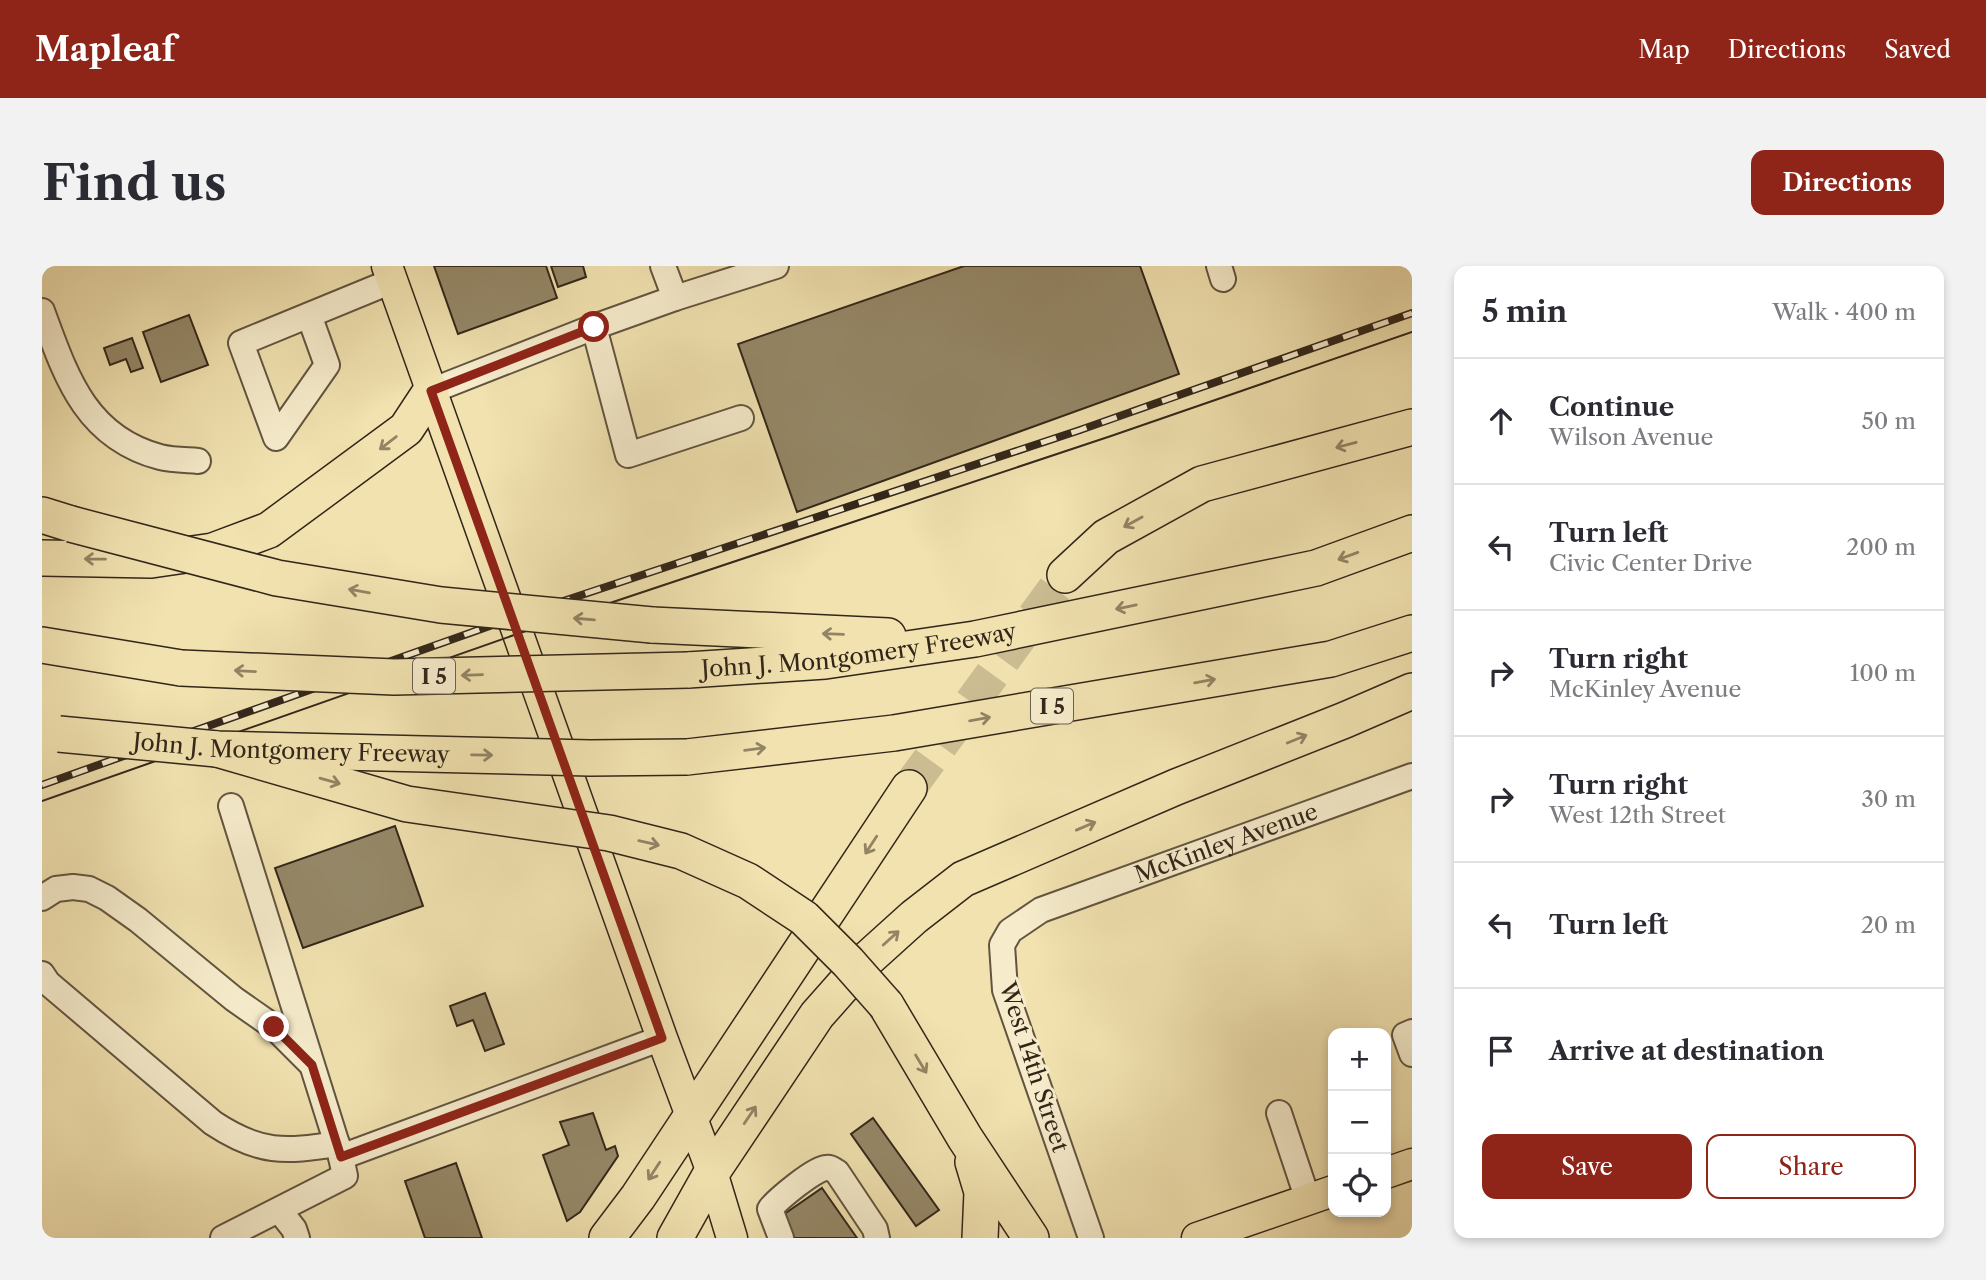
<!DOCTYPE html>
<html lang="en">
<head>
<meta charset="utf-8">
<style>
  body { margin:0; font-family:"Libre Caslon Text",serif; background:#f2f2f3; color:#2b2b33 }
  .controls { position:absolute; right:21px; bottom:21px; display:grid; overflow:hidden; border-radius:14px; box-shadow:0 4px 10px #0003 }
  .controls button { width:63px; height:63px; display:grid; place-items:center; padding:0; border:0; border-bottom:2px solid #e1e1e2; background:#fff; color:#2b2b33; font:35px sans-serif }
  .stop { position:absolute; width:21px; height:21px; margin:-16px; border:5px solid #8f2418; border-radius:50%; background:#fff }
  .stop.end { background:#8f2418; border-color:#fff; box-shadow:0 2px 7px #0008 }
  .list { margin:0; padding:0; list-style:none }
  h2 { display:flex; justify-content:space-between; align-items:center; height:91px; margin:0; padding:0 28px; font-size:30px }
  h2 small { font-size:23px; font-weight:400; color:#7c7c81 }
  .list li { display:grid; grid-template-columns:46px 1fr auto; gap:21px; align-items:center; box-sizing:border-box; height:126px; padding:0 28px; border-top:2px solid #e1e1e2 }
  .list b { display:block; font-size:26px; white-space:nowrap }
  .list p { margin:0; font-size:23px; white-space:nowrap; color:#7c7c81 }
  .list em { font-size:23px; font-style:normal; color:#7c7c81 }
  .actions { display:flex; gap:14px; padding:21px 28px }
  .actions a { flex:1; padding:16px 0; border:2px solid #8f2418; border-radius:14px; text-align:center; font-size:24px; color:#8f2418 }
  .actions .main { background:#8f2418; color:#fff }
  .icon { flex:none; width:38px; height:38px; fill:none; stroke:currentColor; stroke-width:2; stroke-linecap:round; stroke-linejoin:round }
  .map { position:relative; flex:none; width:1370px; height:972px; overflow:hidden; border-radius:14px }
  header { display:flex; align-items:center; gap:42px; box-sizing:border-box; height:98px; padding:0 35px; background:#8f2418; color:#fff }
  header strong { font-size:33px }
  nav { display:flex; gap:38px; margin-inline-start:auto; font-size:24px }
  .intro { display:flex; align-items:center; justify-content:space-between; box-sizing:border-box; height:168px; padding:0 42px }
  h1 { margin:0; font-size:49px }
  .button { padding:18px 32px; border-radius:14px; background:#8f2418; color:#fff; font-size:24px; font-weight:700 }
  main { display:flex; gap:42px; padding:0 42px }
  aside { flex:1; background:#fff; border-radius:14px; box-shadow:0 4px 10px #0003 }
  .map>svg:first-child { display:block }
</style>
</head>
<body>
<header>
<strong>Mapleaf</strong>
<nav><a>Map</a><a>Directions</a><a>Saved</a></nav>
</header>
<div class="intro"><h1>Find us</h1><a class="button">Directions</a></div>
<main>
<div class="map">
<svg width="1370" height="972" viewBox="0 0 1370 972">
  <rect width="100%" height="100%" fill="#f1e2b0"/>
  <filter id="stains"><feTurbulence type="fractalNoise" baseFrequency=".00286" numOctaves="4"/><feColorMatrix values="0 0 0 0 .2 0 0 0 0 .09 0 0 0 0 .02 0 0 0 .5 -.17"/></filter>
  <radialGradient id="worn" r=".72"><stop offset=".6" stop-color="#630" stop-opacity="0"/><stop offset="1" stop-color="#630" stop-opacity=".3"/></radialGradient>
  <!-- building -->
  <g fill="#958868" stroke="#32261a" stroke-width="2">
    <polygon points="392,0 504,0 515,32 416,68"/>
    <polygon points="509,0 541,0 544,11 516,21"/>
    <polygon points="922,0 1098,0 1137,108 755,246 696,78"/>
    <polygon points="147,49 166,99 119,116 101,66"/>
    <polygon points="90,72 101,102 89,106 84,93 68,99 62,82"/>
    <polygon points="353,560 381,640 261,682 233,602"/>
    <polygon points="443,727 462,778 443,785 431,754 415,760 408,740"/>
    <polygon points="551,847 564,884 573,880 576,890 538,946 525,955 501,889 527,879 518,856"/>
    <polygon points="831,852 897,944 874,960 809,868"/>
    <polygon points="414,897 440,972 383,972 363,915"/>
    <polygon points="780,922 815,972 753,972 738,951"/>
  </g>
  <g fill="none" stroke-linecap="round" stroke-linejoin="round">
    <!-- highway-tunnel -->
    <polyline stroke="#cbbc92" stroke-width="35" stroke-dasharray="35 18" stroke-linecap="butt" points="867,522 1023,309"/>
    <defs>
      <g id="minor">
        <polyline points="621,0 633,32"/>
        <polyline points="1177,0 1181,13"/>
        <path d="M 0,45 C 24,110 43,171 118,191 C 130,194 144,194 156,195"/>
        <polyline points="267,49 285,99 234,172 199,77 350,15"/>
        <polyline points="552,61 586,189 699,152"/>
        <polyline points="389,125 552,61 633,32 734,0"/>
        <polyline points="0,632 14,623 31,621 47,623 65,632 96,654 192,733 232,761 267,796"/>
        <path d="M 0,708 L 6,717 L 171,857 C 218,888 242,886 295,878"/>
        <polyline points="1370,766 1363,769 1370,788"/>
        <polyline points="1237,847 1266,934"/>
        <polyline points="299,891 620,772"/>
        <polyline points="237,944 252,963 255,972"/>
        <polyline points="181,972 303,910 299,891 189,540"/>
        <path d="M 739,972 L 728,943 C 735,934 773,902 784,902 C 789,901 791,904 795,906 L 833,963 L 835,972"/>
        <path id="s1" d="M 1049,972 L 963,724 L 960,679 L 968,665 L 999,644 L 1370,510"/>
      </g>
      <g id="major">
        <polyline points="345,0 620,772 670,906 690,972"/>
        <polyline points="1344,907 1370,898"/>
        <polyline points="1155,972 1291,925"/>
      </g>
      <g id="highway">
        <polyline points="0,249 29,258"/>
        <polyline points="0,292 109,294 171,285 227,264 364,163 389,125"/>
        <polyline points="1023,309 1064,271 1160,218 1370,161"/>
        <polyline points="610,359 846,370"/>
        <polyline points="0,379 139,402"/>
        <path id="s2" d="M 646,404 L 783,395 L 933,373 L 1274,302 L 1370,267"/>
        <polyline points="645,491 852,467 1289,393 1370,367"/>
        <polyline points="844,739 923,872 989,972"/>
        <polyline points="931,896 940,926 938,972"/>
        <polyline points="565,972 596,931 867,522"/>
        <polyline points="633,972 670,906 775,749 821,697 872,651 921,613 1134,521 1303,454 1370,425"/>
      </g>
    </defs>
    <!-- minor casing -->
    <use href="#minor" stroke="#625540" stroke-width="28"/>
    <!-- major casing -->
    <use href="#major" stroke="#32261a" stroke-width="33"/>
    <!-- highway casing -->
    <use href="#highway" stroke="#32261a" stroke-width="38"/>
    <!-- minor -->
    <use href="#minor" stroke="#f6eccc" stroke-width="24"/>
    <!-- major -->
    <use href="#major" stroke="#f1e2b0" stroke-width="30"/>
    <!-- highway -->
    <use href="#highway" stroke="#f1e2b0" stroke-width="35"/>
    <!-- tram -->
    <polyline stroke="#32261a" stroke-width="2" points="0,535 475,368 1069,170 1370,66"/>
    <defs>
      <polyline id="rail" points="0,519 470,352 1038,164 1370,47"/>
    </defs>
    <!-- rail casing -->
    <use href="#rail" stroke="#32261a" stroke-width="8"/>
    <!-- rail -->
    <use href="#rail" stroke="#f6eccc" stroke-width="5" stroke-dasharray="16" stroke-linecap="butt"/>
    <defs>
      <g id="highway-bridge">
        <polyline points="29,258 235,312 399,339 610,359"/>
        <polyline points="139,402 352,411 646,404"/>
        <path id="s3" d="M 17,468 L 175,483 L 548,492 L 645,491"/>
        <polyline points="175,483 365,538 567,567 639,585 706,615 762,652 806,696 844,739"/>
      </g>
    </defs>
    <!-- highway-bridge casing -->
    <use href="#highway-bridge" stroke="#32261a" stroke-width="38" stroke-linecap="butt"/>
    <!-- highway-bridge -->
    <use href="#highway-bridge" stroke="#f1e2b0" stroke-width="35"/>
  </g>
  <!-- one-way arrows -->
  <defs><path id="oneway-shaft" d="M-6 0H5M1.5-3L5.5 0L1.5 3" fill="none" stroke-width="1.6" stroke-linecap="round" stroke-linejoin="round" transform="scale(1.75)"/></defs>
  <g stroke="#928465">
    <use href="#oneway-shaft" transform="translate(346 177) rotate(142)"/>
    <use href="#oneway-shaft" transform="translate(1304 179) rotate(165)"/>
    <use href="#oneway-shaft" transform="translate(1091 256) rotate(151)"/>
    <use href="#oneway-shaft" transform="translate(1306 290) rotate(160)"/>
    <use href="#oneway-shaft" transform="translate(53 293) rotate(-179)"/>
    <use href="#oneway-shaft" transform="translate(317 325) rotate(-170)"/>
    <use href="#oneway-shaft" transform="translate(1084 341) rotate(168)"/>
    <use href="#oneway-shaft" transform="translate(542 353) rotate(-175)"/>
    <use href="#oneway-shaft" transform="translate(791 368) rotate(-178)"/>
    <use href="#oneway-shaft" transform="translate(203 405) rotate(-177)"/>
    <use href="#oneway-shaft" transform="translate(430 409) rotate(178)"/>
    <use href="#oneway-shaft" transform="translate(1163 415) rotate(-10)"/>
    <use href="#oneway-shaft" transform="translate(938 453) rotate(-10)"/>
    <use href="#oneway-shaft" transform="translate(1255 473) rotate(-22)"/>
    <use href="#oneway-shaft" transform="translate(713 483) rotate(-7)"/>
    <use href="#oneway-shaft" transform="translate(440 489) rotate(1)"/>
    <use href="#oneway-shaft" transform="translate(288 515) rotate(16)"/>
    <use href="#oneway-shaft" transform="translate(1044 560) rotate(-23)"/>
    <use href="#oneway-shaft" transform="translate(607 577) rotate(13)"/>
    <use href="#oneway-shaft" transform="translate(829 579) rotate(123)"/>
    <use href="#oneway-shaft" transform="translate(849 672) rotate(-42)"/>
    <use href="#oneway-shaft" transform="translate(879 798) rotate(59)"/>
    <use href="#oneway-shaft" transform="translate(708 849) rotate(-56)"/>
    <use href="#oneway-shaft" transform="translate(612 905) rotate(123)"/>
  </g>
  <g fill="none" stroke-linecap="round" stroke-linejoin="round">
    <!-- route -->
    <polyline stroke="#8f2418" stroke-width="9" points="232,761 270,799 299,891 620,772 389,125 552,61"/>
  </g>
  <g text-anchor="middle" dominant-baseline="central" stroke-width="6" stroke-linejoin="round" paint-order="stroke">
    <!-- shield labels -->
    <g fill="#f6eccc" stroke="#6d614f" stroke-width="2">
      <rect x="371" y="392.5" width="42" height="35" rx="5"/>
      <rect x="989" y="422.5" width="42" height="35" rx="5"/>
    </g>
    <g font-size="21" font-weight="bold" fill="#32261a">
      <text x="392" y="410">I 5</text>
      <text x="1010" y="440">I 5</text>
    </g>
    <!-- street labels -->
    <g font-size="23" fill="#32261a" stroke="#f6eccc">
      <text stroke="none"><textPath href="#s2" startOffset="172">John J. Montgomery Freeway</textPath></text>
      <text stroke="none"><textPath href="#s3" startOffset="233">John J. Montgomery Freeway</textPath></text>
      <text stroke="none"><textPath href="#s1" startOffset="558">McKinley Avenue</textPath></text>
      <text transform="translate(992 801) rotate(72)">West 14th Street</text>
    </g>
  </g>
  <rect width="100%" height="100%" filter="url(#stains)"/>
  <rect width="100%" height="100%" fill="url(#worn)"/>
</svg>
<div class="controls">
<button>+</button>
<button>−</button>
<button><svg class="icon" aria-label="locate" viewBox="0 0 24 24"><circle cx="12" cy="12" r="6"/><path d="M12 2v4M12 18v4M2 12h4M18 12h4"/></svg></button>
</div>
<div class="stop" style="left:552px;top:61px"></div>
<div class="stop end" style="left:232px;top:761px"></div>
</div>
<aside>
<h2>5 min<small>Walk · 400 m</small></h2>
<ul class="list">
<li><svg class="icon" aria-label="ahead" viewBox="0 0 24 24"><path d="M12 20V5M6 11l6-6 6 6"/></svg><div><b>Continue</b><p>Wilson Avenue</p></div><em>50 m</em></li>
<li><svg class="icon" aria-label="left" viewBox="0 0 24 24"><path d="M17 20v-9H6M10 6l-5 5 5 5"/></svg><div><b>Turn left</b><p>Civic Center Drive</p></div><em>200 m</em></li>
<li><svg class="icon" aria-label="right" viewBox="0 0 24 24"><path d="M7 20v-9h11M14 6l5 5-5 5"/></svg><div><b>Turn right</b><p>McKinley Avenue</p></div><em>100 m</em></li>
<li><svg class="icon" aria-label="right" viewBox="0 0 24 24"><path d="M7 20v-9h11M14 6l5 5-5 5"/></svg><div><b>Turn right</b><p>West 12th Street</p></div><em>30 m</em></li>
<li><svg class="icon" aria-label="left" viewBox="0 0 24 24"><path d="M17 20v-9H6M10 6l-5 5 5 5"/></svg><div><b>Turn left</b></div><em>20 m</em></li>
<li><svg class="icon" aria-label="arrive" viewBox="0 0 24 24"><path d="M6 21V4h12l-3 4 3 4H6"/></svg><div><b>Arrive at destination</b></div></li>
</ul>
<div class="actions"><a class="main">Save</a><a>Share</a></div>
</aside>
</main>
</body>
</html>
